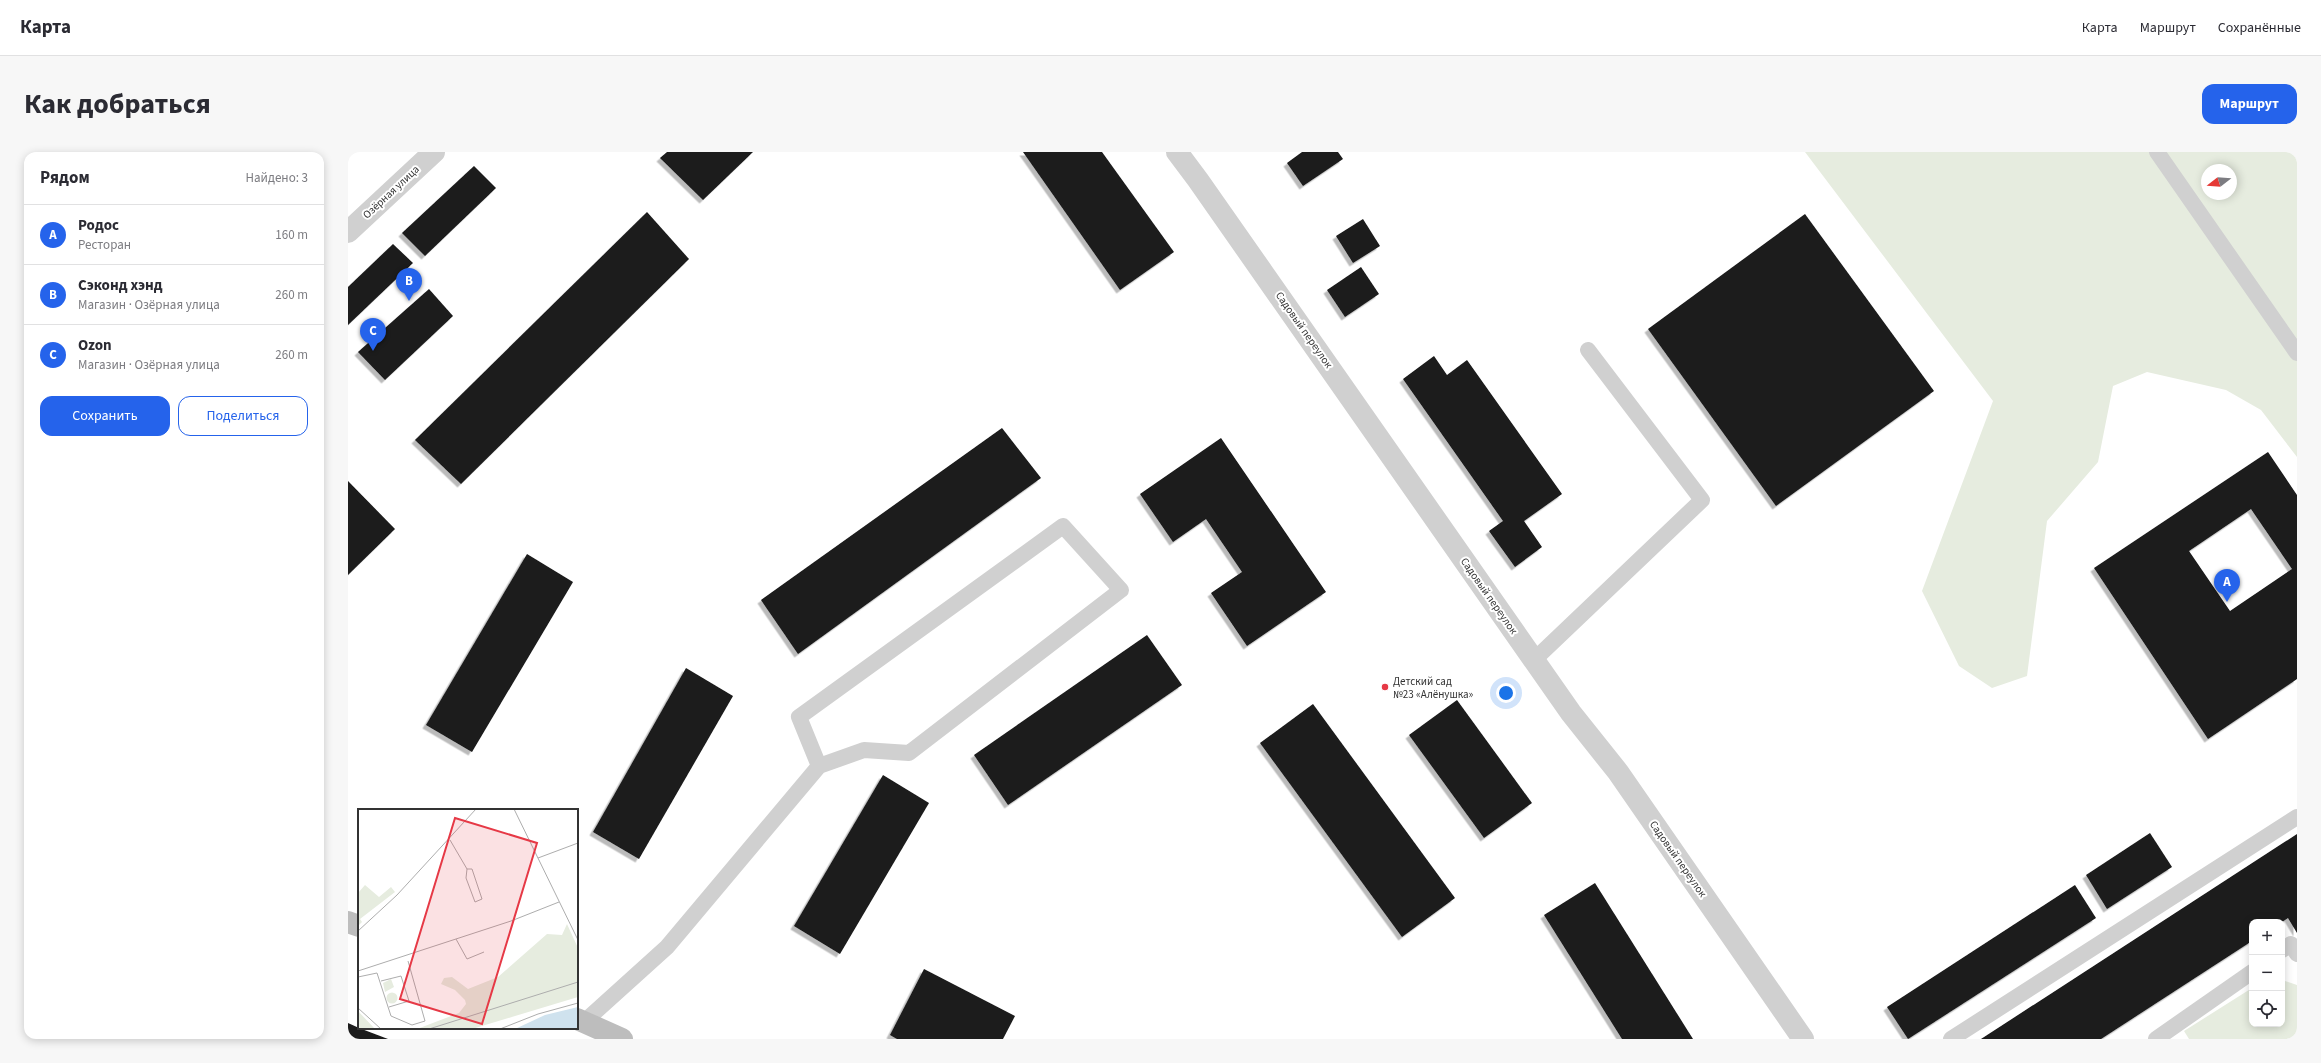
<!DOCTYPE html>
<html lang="ru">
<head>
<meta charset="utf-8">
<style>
  body { margin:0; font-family:"Source Sans 3",sans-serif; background:#f7f7f7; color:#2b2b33 }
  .controls { position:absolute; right:12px; bottom:12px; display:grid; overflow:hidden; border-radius:8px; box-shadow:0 2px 10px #0003 }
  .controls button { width:36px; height:36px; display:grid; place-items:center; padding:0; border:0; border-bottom:1px solid #e1e1e2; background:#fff; color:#2b2b33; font:20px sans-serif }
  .compass { position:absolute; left:1853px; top:12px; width:36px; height:36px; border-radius:50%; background:#fff; box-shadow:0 2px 10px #0003; rotate:253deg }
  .you { position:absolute; left:1158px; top:541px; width:14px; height:14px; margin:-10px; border:3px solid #fff; border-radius:50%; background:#1a73e8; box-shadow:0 0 0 6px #1a73e833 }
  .badge { display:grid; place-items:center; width:26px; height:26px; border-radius:50%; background:#2563eb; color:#fff; font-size:13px; font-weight:700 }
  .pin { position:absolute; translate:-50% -33px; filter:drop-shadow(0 1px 2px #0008) }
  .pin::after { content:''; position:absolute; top:21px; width:14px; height:12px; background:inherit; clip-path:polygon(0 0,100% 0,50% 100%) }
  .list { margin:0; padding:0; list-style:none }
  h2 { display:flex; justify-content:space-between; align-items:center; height:52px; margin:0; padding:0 16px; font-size:17px }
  h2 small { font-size:13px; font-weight:400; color:#7c7c81 }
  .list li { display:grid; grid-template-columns:26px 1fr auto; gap:12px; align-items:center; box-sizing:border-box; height:60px; padding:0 16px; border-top:1px solid #e1e1e2 }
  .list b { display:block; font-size:15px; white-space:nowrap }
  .list p { margin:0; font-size:13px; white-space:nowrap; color:#7c7c81 }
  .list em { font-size:13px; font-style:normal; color:#7c7c81 }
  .actions { display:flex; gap:8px; padding:12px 16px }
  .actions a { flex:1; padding:9px 0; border:1px solid #2563eb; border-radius:12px; text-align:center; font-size:14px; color:#2563eb }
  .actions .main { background:#2563eb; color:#fff }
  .icon { flex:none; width:22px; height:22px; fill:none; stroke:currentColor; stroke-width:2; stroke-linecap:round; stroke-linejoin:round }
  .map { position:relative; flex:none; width:1949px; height:887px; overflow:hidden; border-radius:12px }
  header { display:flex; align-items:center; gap:24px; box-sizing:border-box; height:56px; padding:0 20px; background:#fff; border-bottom:1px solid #e1e1e2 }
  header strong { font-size:19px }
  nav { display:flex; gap:22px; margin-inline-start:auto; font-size:14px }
  .intro { display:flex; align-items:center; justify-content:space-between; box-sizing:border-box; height:96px; padding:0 24px }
  h1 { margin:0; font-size:28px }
  .button { padding:10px 18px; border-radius:12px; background:#2563eb; color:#fff; font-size:14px; font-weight:700 }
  main { display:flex; gap:24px; padding:0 24px }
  aside { flex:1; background:#fff; border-radius:12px; box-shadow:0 2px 10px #0003 }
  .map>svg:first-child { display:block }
</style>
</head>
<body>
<header>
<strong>Карта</strong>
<nav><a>Карта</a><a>Маршрут</a><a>Сохранённые</a></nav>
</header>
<div class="intro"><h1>Как добраться</h1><a class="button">Маршрут</a></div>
<main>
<aside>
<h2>Рядом<small>Найдено: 3</small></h2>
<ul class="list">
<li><span class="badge">A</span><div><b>Родос</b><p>Ресторан</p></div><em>160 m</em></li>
<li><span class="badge">B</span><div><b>Сэконд хэнд</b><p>Магазин · Озёрная улица</p></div><em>260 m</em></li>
<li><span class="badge">C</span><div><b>Ozon</b><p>Магазин · Озёрная улица</p></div><em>260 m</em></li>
</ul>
<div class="actions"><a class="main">Сохранить</a><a>Поделиться</a></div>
</aside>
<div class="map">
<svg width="1949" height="887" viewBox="0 0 1949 887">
  <defs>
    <filter id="shadow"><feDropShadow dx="-3.5" dy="3.5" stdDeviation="0" flood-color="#0004"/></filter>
  </defs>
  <rect width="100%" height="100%" fill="#fff"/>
  <!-- green -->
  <g fill="#e6ecdf" fill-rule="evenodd">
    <path d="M 1457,0 L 1949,0 L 1949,305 L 1913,258 L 1878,238 L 1799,220 L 1765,234 L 1750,310 L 1699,369 L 1679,524 L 1644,536 L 1611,514 L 1574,439 L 1645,249 ZM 1859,18 L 1883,18 L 1883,42 L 1859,42 Z"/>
    <polygon points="1934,828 1949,833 1949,887 1841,887 1836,879 1904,836 1904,872 1934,872"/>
  </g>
  <!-- building -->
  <g fill="#1a1a1a" fill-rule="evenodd" filter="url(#shadow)">
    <polygon points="319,0 405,0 355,48 312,6"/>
    <polygon points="675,0 754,0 826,100 772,138"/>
    <polygon points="954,0 990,0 995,7 955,34 939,11"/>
    <polygon points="126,14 148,36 77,104 54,81"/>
    <polygon points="299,60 341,107 113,332 67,288"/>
    <polygon points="1457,62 1586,239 1428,354 1300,177"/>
    <polygon points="1015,67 1032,94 1005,111 988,84"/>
    <polygon points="45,92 65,111 0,173 0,135"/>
    <polygon points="1013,115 1031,142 997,165 979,138"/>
    <polygon points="81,137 105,164 37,228 10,200"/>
    <polygon points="1086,204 1099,223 1119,208 1214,342 1176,369 1194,395 1167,415 1141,379 1155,369 1055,227"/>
    <polygon points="654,276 693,326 450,502 413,448"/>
    <polygon points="873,286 978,440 899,494 863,441 894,420 858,367 825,390 792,342"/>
    <path d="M 1920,300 L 1949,343 L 1949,527 L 1860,587 L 1746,416 ZM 1903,357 L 1944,417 L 1882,459 L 1841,399 Z"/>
    <polygon points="0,329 47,377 0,423"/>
    <polygon points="179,402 225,430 124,600 78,573"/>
    <polygon points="799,483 834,533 660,653 626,603"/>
    <polygon points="338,516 385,544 291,707 245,680"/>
    <polygon points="1109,548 1184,651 1136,686 1061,583"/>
    <polygon points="965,552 1107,746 1054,785 912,591"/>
    <polygon points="535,623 581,651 492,802 446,774"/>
    <polygon points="1802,681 1824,715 1759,757 1738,723"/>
    <polygon points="1949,682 1949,781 1940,766 1934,770 1904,770 1904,789 1753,887 1633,887"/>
    <polygon points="1247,731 1345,887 1274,887 1196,763"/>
    <polygon points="1727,733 1748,766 1560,887 1539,855"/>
    <polygon points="576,817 667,864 655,887 549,887 542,883"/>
    <polygon points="0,871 11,876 40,887 0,887"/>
  </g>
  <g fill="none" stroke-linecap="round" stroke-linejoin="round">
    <!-- service -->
    <g stroke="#d0d0d0" stroke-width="16">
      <polyline points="1809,0 1949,201"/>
      <polyline points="1186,508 1354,348 1240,198"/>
      <polyline points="1934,798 1943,792 1949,802"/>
      <polyline points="236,870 319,795 471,614 451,565 715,374 773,438 561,601 516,598 471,614"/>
      <polyline points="1603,887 1949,665"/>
      <polyline points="1808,887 1904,820"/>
    </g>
    <!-- minor -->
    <g stroke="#d0d0d0" stroke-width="22">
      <polyline points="829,0 850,28 1223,561 1270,620 1455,887"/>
      <polyline points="0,80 86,0"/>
    </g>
    <!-- secondary -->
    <g stroke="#bdbdbd" stroke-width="22">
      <polyline points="0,770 11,774"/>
      <polyline points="229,867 274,887"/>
    </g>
  </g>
  <!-- markers -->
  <circle fill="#e63946" stroke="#fff" stroke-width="1.5" cx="1037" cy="535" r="4"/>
  <g text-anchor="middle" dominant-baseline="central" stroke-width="4" stroke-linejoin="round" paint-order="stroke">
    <!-- street labels -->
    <g font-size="11" fill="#333" stroke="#fff">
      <text transform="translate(43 40) rotate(-43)">Озёрная улица</text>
      <text transform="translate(956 178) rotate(55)">Садовый переулок</text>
      <text transform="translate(1141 444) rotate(55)">Садовый переулок</text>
      <text transform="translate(1330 707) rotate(55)">Садовый переулок</text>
    </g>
    <!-- poi labels -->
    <g font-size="11" fill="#333" stroke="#fff" text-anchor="start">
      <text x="1045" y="529">Детский сад<tspan x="1045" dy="13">№23 «Алёнушка»</tspan></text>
    </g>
  </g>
  <!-- overview -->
  <g transform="translate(10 657)">
    <rect width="220" height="220" fill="#fff"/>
    <path d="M 7,76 L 21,88 L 33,78 L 37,83 L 2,110 L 4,113 L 0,117 L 0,84 ZM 209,115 L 220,139 L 220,188 L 114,220 L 59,220 L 101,204 L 108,195 L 107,191 L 97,181 L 83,175 L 86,169 L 94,168 L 110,180 L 140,168 L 189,125 L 204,126 ZM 33,170 L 36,178 L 27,183 L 25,174 ZM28.5 189a5.5 5.5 0 1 1 11 0a5.5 5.5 0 1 1-11 0ZM 0,202 L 17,220 L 0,220 Z" fill="#e6ecdf"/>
    <path d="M 220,198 L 220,220 L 157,220 L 187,206 Z" fill="#cfe2ee"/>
    <path fill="none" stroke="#adadad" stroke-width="1" d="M 156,0 L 220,131M 92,31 L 109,60 L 114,60 L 124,90 L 117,93 L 108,69 L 109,60M 180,49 L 220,34M 0,122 L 39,86 L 118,0M 98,130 L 109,150 L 126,143M 0,162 L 153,112 L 201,93M 0,168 L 19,164 L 33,207 L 54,216 L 67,212 L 50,152M 23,172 L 43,167 L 51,192 L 31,198M 0,199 L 23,220M 71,220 L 220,173M 142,220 L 180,205 L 220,194"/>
    <path fill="#e63946" fill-opacity="0.15" stroke="#e63946" stroke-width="2" d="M 97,9 L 179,34 L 124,215 L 42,190 Z"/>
    <rect width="220" height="220" fill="none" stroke="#333" stroke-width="2"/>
  </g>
</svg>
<div class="controls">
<button>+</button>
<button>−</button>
<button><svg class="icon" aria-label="locate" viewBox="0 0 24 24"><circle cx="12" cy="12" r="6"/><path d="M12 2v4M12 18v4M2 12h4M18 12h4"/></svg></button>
</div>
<svg class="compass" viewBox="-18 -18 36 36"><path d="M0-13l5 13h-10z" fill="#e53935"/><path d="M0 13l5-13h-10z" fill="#7c7c81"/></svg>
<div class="you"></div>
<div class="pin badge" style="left:1879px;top:450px">A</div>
<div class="pin badge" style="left:61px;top:149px">B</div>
<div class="pin badge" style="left:25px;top:199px">C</div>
</div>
</main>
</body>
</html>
